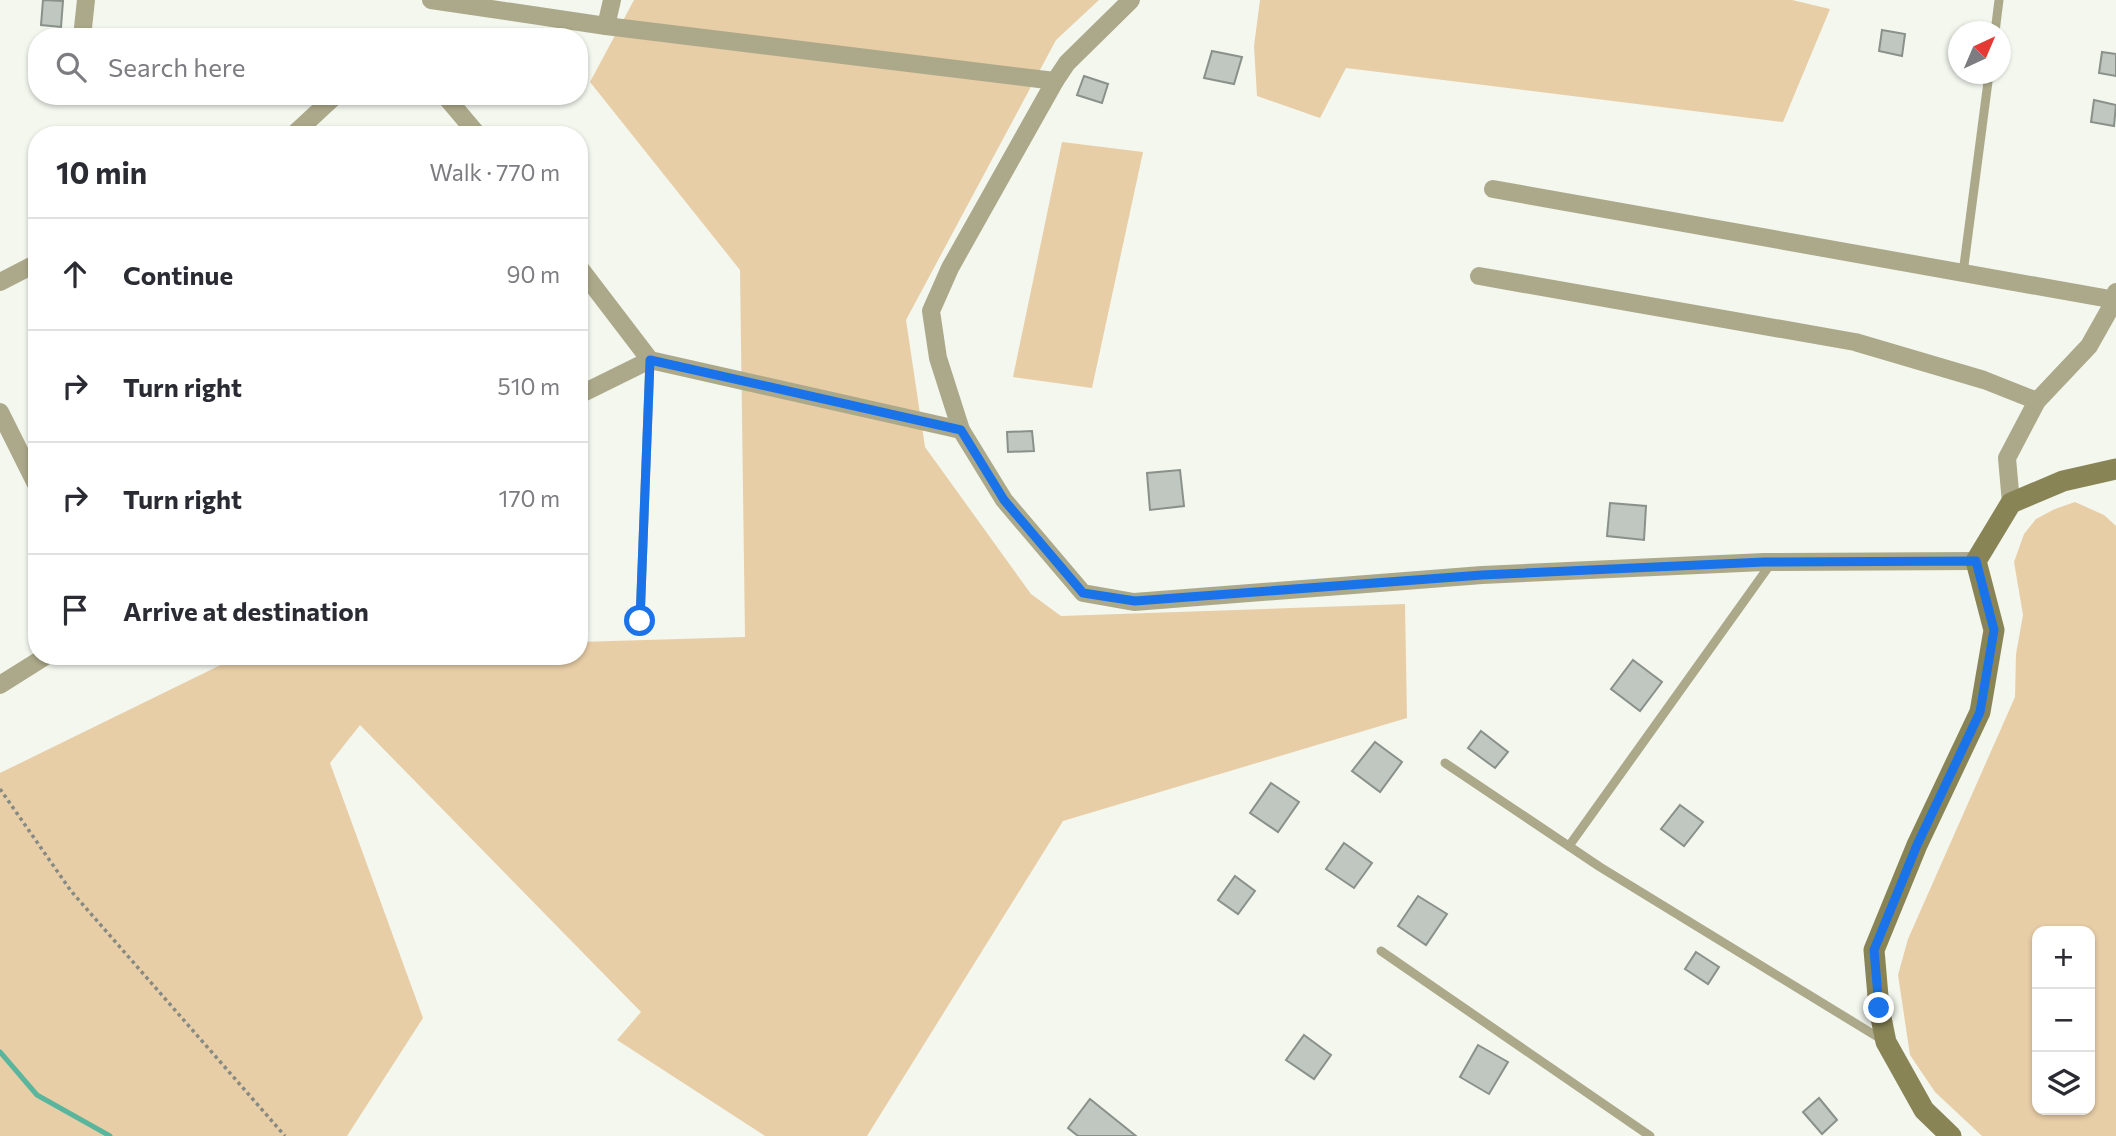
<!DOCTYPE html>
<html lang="en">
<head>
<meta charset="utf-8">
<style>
  body { margin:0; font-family:Commissioner,sans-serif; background:#f2f2f3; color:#2b2b33 }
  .controls { position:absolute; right:21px; bottom:21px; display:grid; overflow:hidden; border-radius:14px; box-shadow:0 2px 5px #0004 }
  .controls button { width:63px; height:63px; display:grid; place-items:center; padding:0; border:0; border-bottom:2px solid #e1e1e2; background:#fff; color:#2b2b33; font:35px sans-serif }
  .compass { position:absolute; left:1948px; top:21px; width:63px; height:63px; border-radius:50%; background:#fff; box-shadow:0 2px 5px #0004; rotate:44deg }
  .stop { position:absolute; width:21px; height:21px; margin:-16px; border:5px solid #1a73e8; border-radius:50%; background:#fff }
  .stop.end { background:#1a73e8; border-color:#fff; box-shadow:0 2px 7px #0008 }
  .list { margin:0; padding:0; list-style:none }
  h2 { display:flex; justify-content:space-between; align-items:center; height:91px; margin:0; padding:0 28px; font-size:30px }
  h2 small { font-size:23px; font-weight:400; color:#7c7c81 }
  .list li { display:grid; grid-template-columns:46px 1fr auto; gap:21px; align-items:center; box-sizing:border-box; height:112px; padding:0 28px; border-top:2px solid #e1e1e2 }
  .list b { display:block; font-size:26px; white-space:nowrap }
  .list em { font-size:23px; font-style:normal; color:#7c7c81 }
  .icon { flex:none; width:38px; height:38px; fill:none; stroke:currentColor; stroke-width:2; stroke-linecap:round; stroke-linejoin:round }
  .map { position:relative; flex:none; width:2116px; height:1136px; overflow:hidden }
  .search { position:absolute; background:#fff; box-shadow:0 2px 5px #0004; left:28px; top:28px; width:560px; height:77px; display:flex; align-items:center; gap:18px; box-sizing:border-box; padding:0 24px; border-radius:28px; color:#7c7c81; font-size:26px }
  .panel { position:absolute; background:#fff; box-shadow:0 2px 5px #0004; left:28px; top:126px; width:560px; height:539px; border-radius:28px }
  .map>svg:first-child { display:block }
</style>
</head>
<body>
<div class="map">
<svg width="2116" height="1136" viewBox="0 0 2116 1136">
  <rect width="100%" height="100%" fill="#f3f7ee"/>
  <!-- green -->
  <g fill="#e8cea7" fill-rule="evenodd">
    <polygon points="634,0 1099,0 1056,40 906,320 925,447 1031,594 1061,616 1405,604 1407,718 1063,821 867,1136 765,1136 617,1040 641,1012 360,725 330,763 423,1018 347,1136 0,1136 0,773 239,656 579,656 579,642 745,637 740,270 590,82"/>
    <polygon points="1260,0 1792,0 1830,9 1783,122 1346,68 1320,118 1257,96 1254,46"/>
    <polygon points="1062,142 1143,152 1092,388 1013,377"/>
    <path d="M 2075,502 L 2104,515 L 2116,526 L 2116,1136 L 1982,1136 L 1935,1092 L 1910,1055 L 1898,975 L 1908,939 L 2015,697 L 2016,654 L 2023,615 L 2014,562 L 2024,534 L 2036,519 L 2055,509 ZM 2037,931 L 2090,931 L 2090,1110 L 2037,1110 Z"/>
  </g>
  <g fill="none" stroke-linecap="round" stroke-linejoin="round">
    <!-- stream -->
    <polyline stroke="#5ab59d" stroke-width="5" points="0,1052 37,1095 110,1136"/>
  </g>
  <!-- building -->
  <g fill="#bfc7c0" stroke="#89918a" stroke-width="2">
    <polygon points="43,0 63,1 61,27 41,25"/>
    <polygon points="1882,30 1905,34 1902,56 1879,51"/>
    <polygon points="1212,51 1242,57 1234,84 1204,78"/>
    <polygon points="2102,52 2116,54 2116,76 2099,73"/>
    <polygon points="1084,76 1108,84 1102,103 1077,95"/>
    <polygon points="2094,100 2116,105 2114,126 2091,122"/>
    <polygon points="1032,431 1034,451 1008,452 1007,432"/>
    <polygon points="1180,470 1184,506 1150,510 1147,473"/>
    <polygon points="1610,503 1646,506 1644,540 1607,536"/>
    <polygon points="1633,660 1662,682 1640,711 1611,689"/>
    <polygon points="1481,731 1508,752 1495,768 1468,748"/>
    <polygon points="1375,742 1402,762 1380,792 1352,771"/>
    <polygon points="1271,783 1299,802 1278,832 1250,813"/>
    <polygon points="1680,805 1703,822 1684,846 1661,829"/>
    <polygon points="1344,843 1372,863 1354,888 1326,869"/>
    <polygon points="1235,876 1255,891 1238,914 1218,900"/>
    <polygon points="1418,896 1447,914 1426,945 1398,926"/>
    <polygon points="1696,952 1719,967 1708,984 1685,969"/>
    <polygon points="1304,1035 1331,1055 1314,1079 1286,1060"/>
    <polygon points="1478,1045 1508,1062 1489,1094 1460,1077"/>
    <polygon points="1819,1098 1837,1120 1822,1134 1803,1112"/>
    <polygon points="1090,1099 1136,1136 1078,1136 1068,1128"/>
  </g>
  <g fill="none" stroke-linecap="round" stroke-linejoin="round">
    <!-- path -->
    <polyline stroke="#878a83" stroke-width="3.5" stroke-dasharray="3.5 3.5" stroke-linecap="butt" points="0,789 71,891 285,1136"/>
    <!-- lane -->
    <g stroke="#aca98a" stroke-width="9">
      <polyline points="1995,32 1999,0"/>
      <polyline points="1963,273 1989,74"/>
      <polyline points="640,621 650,360"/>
      <polyline points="1445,763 1600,867 1881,1039"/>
      <polyline points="1569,846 1772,562"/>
      <polyline points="1381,951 1650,1136"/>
    </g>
    <!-- street -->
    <g stroke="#aca98a" stroke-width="18">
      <polyline points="431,0 606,26 1055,81 950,268 931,311 938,358 961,430 1004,500 1083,593 1134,602 1482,575 1764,562 1976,561"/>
      <polyline points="606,26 612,0"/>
      <polyline points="82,37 86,0"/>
      <polyline points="1055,81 1067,63 1131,0"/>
      <polyline points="445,96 478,135"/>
      <polyline points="293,135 335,96"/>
      <polyline points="1493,189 2115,300"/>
      <polyline points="579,267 650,360"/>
      <polyline points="1479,276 1855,342 1984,380 2037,401"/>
      <polyline points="0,282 37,263"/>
      <polyline points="579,395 650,360 961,430"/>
      <polyline points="0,412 37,486"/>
      <polyline points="2011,503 2007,458 2037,401 2089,346 2115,300 2116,292"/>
      <polyline points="0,685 46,656"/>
    </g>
    <!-- secondary -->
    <polyline stroke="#898456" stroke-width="21" points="1951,1136 1924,1110 1886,1042 1879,1008 1874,950 1917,845 1980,712 1994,630 1976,561 2011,503 2063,481 2116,469"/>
  </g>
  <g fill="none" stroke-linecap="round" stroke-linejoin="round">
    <!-- route -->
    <polyline stroke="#1a73e8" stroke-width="9" points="640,621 650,360 961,430 1004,500 1083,593 1135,601 1482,575 1764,562 1976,561 1994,630 1980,712 1917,845 1874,950 1879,1008"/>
  </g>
</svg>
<div class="controls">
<button>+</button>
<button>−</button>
<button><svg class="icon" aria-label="layers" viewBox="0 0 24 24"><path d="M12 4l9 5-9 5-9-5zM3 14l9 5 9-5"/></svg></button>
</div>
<svg class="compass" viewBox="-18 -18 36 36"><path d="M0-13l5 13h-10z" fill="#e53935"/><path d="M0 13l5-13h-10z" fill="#7c7c81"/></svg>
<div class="stop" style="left:640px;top:621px"></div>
<div class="stop end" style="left:1879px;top:1008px"></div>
<div class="search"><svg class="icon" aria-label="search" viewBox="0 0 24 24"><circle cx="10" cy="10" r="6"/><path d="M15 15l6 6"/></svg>Search here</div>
<section class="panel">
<h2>10 min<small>Walk · 770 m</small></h2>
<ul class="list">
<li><svg class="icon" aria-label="ahead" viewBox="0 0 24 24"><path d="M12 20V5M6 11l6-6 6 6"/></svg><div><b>Continue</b></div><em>90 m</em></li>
<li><svg class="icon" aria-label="right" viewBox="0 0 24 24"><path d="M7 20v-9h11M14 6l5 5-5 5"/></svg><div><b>Turn right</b></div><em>510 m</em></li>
<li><svg class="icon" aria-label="right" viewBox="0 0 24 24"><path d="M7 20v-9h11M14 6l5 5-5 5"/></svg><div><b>Turn right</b></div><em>170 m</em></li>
<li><svg class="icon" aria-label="arrive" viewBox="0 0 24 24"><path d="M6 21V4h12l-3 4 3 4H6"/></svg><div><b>Arrive at destination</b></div></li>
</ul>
</section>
</div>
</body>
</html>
